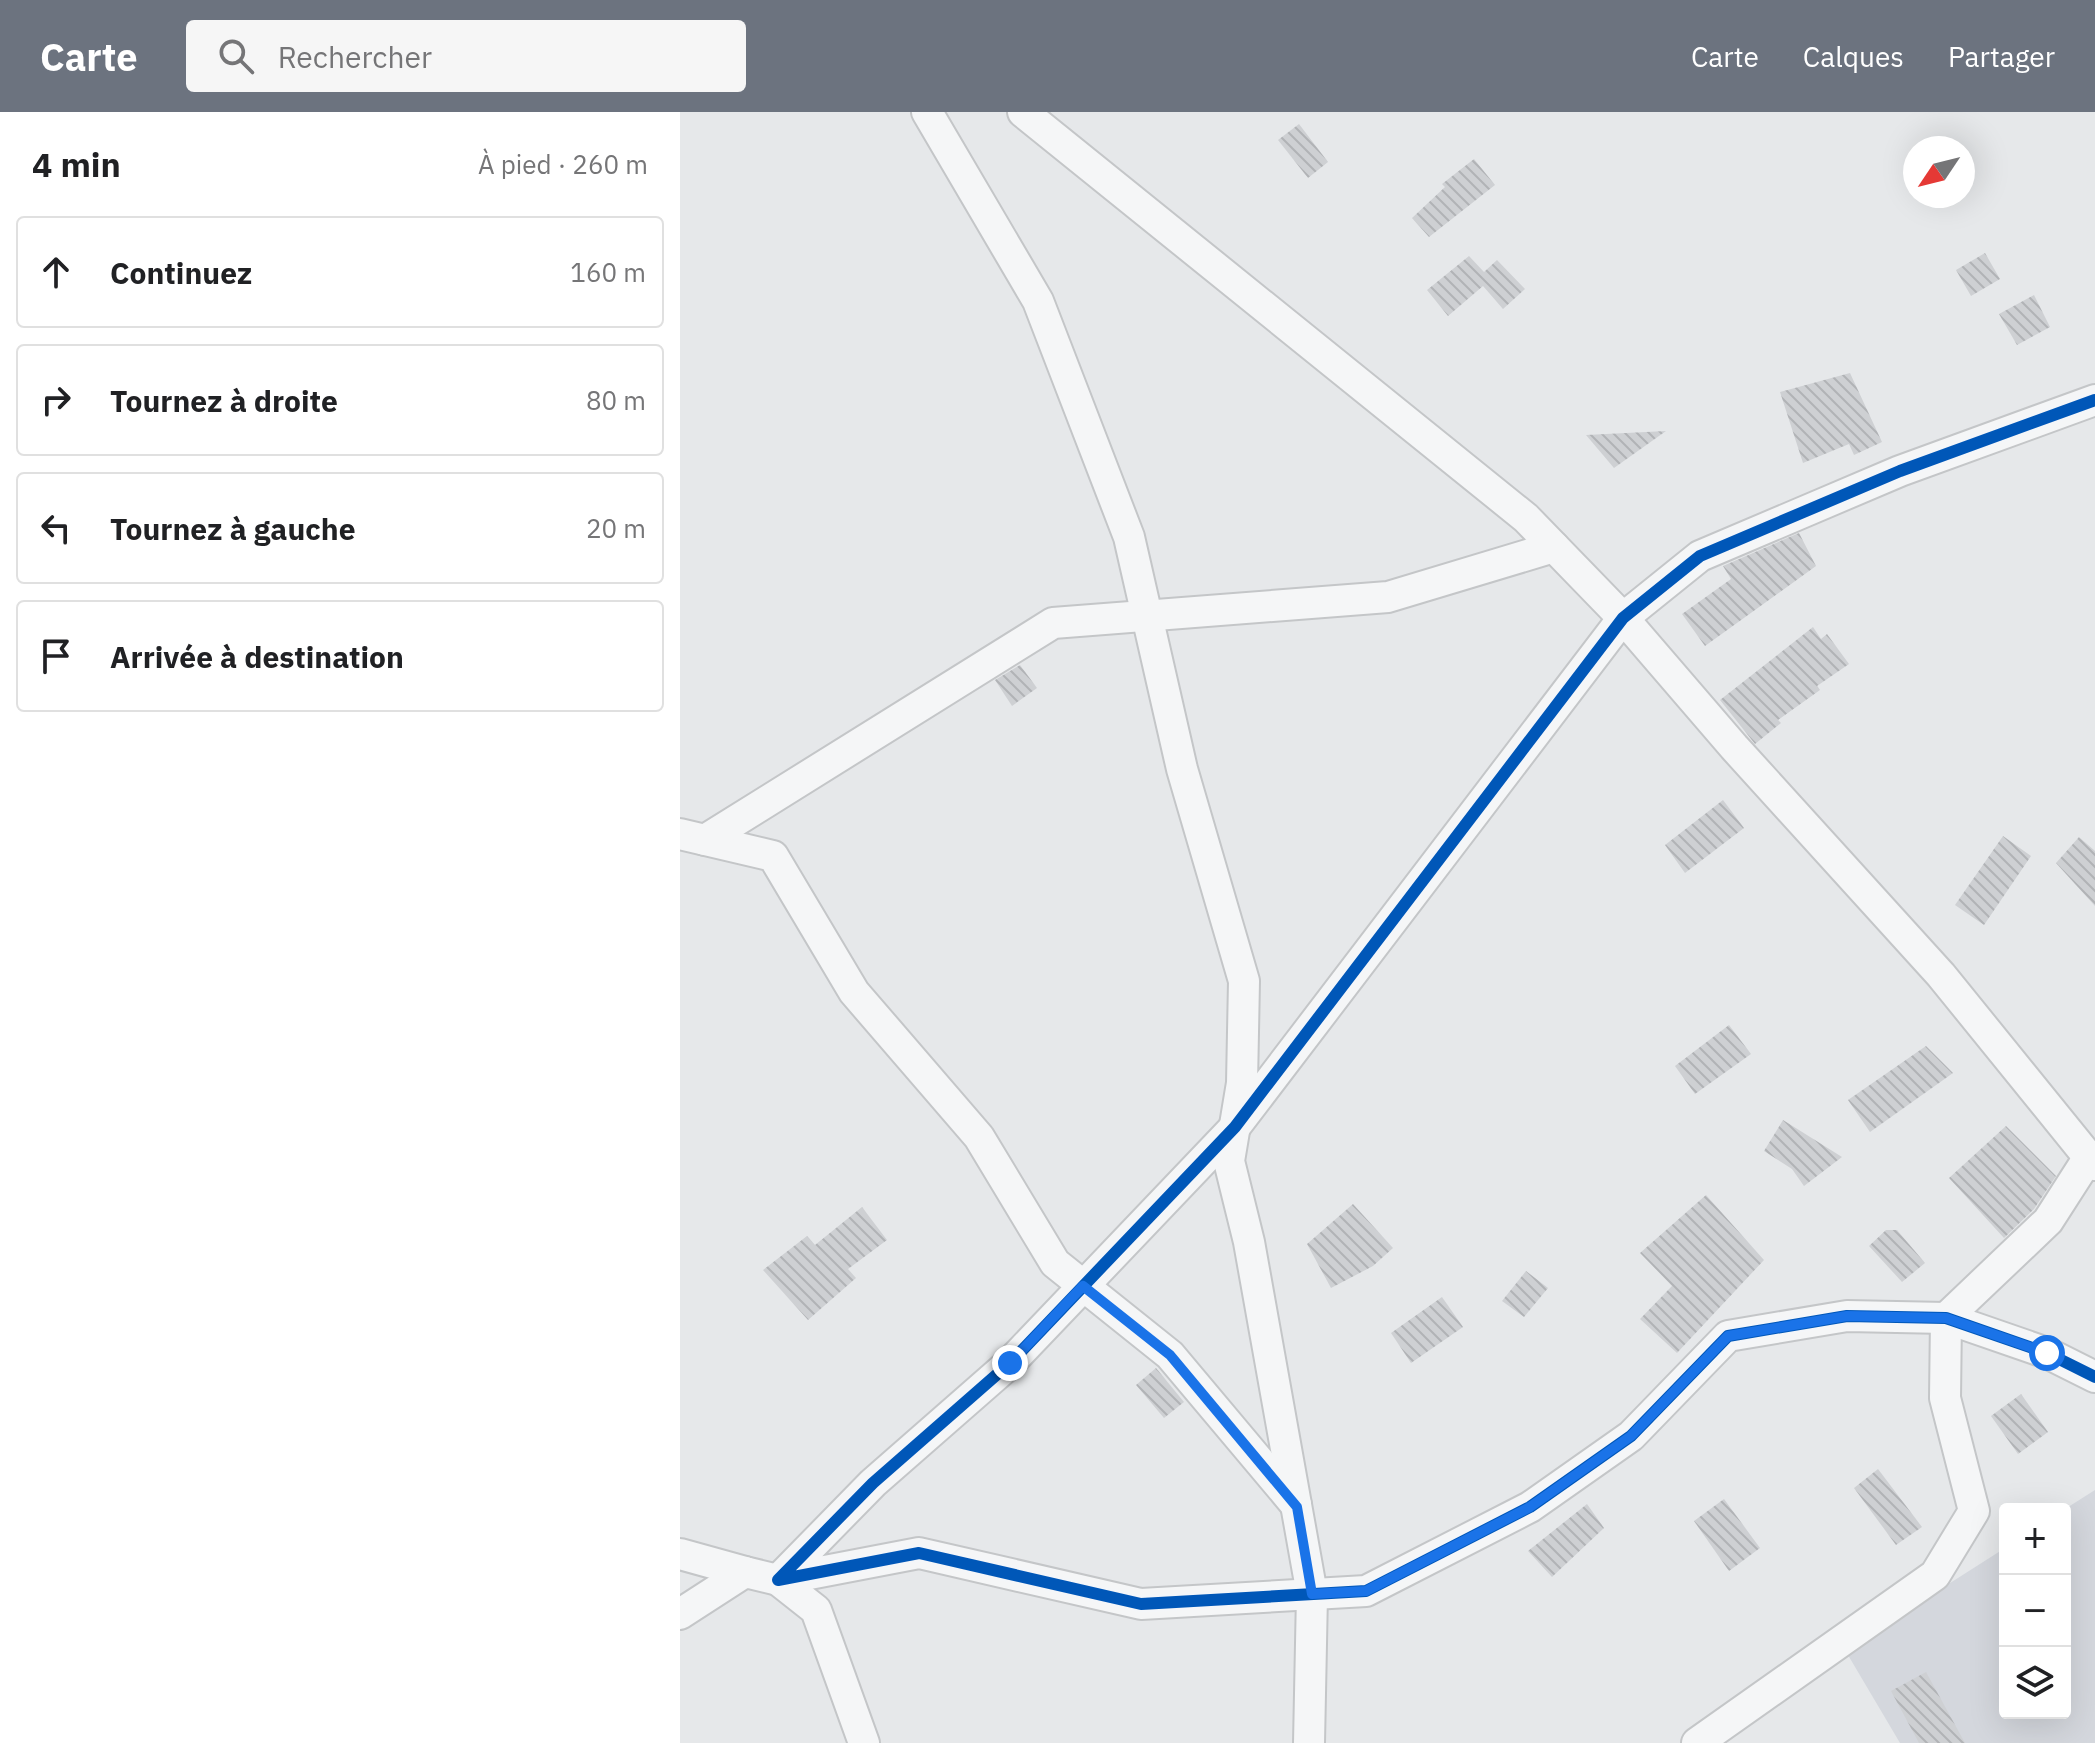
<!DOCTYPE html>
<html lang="fr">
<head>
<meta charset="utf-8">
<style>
  body { margin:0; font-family:"IBM Plex Sans",sans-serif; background:#f6f6f6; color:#202124 }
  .controls { position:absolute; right:24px; bottom:24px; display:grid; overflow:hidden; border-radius:8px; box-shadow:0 8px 32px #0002 }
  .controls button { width:72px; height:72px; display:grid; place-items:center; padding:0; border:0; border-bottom:2px solid #e0e0e0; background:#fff; color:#202124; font:40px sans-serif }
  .compass { position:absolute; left:1223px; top:24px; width:72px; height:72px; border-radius:50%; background:#fff; box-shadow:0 8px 32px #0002; rotate:235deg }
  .stop { position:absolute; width:24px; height:24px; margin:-18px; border:6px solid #1a73e8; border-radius:50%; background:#fff }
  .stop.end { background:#1a73e8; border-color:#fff; box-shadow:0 2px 8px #0008 }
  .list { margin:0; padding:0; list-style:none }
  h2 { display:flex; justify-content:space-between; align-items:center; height:104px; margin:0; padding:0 32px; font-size:34px }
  h2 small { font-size:26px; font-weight:400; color:#757577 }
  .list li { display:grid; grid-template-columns:52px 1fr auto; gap:24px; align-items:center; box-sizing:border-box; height:112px; margin:0 16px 16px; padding:0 16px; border:2px solid #e0e0e0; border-radius:8px }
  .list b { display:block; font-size:30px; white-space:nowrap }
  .list em { font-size:26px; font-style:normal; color:#757577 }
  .icon { flex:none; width:44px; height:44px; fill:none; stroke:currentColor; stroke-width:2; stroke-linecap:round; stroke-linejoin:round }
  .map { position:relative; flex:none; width:1415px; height:1631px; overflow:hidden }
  header { display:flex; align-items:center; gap:48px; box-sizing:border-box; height:112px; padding:0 40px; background:#6c737f; color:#fff }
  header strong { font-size:38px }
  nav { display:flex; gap:44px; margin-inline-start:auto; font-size:28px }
  .search { width:560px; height:72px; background:#f6f6f6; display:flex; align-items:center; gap:20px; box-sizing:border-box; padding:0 28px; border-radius:8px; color:#757577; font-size:30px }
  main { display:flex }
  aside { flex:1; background:#fff }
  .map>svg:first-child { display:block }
</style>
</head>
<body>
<header>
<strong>Carte</strong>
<div class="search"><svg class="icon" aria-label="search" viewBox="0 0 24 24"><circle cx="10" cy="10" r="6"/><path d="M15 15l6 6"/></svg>Rechercher</div>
<nav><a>Carte</a><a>Calques</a><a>Partager</a></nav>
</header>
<main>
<aside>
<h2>4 min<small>À pied · 260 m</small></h2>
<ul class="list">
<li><svg class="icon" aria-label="ahead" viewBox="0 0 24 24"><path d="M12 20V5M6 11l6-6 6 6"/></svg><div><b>Continuez</b></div><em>160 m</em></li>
<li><svg class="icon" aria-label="right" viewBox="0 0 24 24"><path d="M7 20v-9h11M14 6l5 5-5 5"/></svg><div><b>Tournez à droite</b></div><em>80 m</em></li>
<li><svg class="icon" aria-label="left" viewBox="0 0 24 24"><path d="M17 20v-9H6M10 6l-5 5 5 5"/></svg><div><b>Tournez à gauche</b></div><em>20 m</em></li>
<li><svg class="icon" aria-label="arrive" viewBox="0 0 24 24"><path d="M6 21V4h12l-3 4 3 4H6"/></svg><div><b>Arrivée à destination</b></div></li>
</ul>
</aside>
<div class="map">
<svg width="1415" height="1631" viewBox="0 0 1415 1631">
  <defs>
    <pattern id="building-back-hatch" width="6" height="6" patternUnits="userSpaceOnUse" patternTransform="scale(2)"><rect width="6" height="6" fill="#ced0d3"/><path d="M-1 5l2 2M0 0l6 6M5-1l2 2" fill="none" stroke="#b1b3b6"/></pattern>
  </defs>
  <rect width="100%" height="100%" fill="#e6e8ea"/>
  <!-- built -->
  <polygon fill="#d4d7dd" points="1415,1378 1415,1631 1220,1631 1165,1538 1325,1436 1325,1601 1385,1601 1385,1397"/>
  <!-- building -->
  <g fill="url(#building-back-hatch)">
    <polygon points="619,12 648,50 628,66 598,28"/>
    <polygon points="794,47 815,73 749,125 732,106 765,75 762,72"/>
    <polygon points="1305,141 1320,167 1291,184 1276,158"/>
    <polygon points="789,144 804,160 817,148 845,177 823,197 803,174 768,204 747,178"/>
    <polygon points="1354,183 1370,215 1337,233 1319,202"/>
    <polygon points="1170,261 1202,330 1174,343 1169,332 1123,351 1100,280"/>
    <polygon points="986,319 934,356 906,323"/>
    <polygon points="1119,421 1136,454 1025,534 1002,502 1051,467 1043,454"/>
    <polygon points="1133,515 1141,527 1147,522 1169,552 1137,574 1140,578 1098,608 1101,611 1075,632 1040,588"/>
    <polygon points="340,553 357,576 332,594 315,568"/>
    <polygon points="1043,688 1064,716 1005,761 985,733"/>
    <polygon points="1323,724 1351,744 1304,813 1275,793"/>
    <polygon points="1399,725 1415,739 1415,794 1376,751"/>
    <polygon points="1049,913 1071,942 1015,982 995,954"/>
    <polygon points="1246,934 1273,961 1190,1020 1168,988"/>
    <polygon points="1103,1008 1162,1045 1124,1074 1112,1057 1084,1039"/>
    <polygon points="1326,1014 1376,1064 1354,1097 1324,1126 1269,1066"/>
    <polygon points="1026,1083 1084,1148 997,1241 960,1207 992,1174 960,1141"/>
    <polygon points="673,1092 713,1136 693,1154 651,1176 627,1132"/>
    <polygon points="182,1095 207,1128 168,1157 176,1166 128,1208 83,1158 127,1124 135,1133"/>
    <polygon points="1206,1118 1217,1118 1245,1151 1222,1170 1189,1134"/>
    <polygon points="846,1159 868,1176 844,1205 822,1189"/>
    <polygon points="762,1185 783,1215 731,1251 711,1221"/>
    <polygon points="476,1256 504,1290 484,1306 456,1273"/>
    <polygon points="1341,1282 1368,1320 1338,1342 1311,1304"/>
    <polygon points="1198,1357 1242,1415 1216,1433 1174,1376"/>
    <polygon points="1044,1387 1080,1436 1049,1459 1014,1409"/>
    <polygon points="907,1392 924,1416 872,1465 848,1439"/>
    <polygon points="1246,1560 1285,1631 1239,1631 1211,1579"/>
  </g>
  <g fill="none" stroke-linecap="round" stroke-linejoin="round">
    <defs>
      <g id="minor">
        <polyline points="247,0 358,189 449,425 502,657 564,869 562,971 549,1049 569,1130 632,1482 629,1631"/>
        <polyline points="343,0 846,406 943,506 1054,635 1261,863 1415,1053"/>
        <polyline points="1415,288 1220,359 1020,444 943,506 555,1015 330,1251 193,1371 98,1468 239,1441 461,1492 686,1479 850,1395 951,1324 1048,1224 1167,1204 1266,1206 1367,1241 1415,1265"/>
        <polyline points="0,722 93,744 174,880 299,1025 375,1151 490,1243 616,1393"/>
        <polyline points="25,728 373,511 708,485 874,435"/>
        <polyline points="0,1442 65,1460"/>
        <polyline points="0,1502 65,1460 98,1468 136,1498 184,1631"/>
        <polyline points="1017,1631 1255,1463 1294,1399 1265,1286 1266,1206 1368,1109 1409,1045"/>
      </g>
    </defs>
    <!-- minor casing -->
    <use href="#minor" stroke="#c4c6c8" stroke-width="34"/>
    <!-- minor -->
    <use href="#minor" stroke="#f5f6f7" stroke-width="30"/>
    <defs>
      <polyline id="cycleway" points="1415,288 1220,359 1020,444 943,506 555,1015 330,1251 193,1371 98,1468 239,1441 461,1492 686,1479 850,1395 951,1324 1048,1224 1167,1204 1266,1206 1367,1241 1415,1265"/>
    </defs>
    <!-- cycleway casing -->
    <use href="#cycleway" stroke="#f4f6f9" stroke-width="17"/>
    <!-- cycleway -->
    <use href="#cycleway" stroke="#0057b8" stroke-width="12"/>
  </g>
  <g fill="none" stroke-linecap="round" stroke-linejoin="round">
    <!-- route -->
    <polyline stroke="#1a73e8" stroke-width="10" points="330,1251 403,1174 490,1243 617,1395 632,1482 686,1479 850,1395 951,1324 1048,1224 1167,1204 1266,1206 1367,1241"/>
  </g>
</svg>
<div class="controls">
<button>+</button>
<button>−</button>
<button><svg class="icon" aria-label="layers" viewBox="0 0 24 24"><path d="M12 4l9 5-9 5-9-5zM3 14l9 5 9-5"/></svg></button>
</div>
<svg class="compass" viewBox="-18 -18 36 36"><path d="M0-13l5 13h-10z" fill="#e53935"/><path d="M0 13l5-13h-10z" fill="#757577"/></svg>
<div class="stop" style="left:1367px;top:1241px"></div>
<div class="stop end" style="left:330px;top:1251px"></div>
</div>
</main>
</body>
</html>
